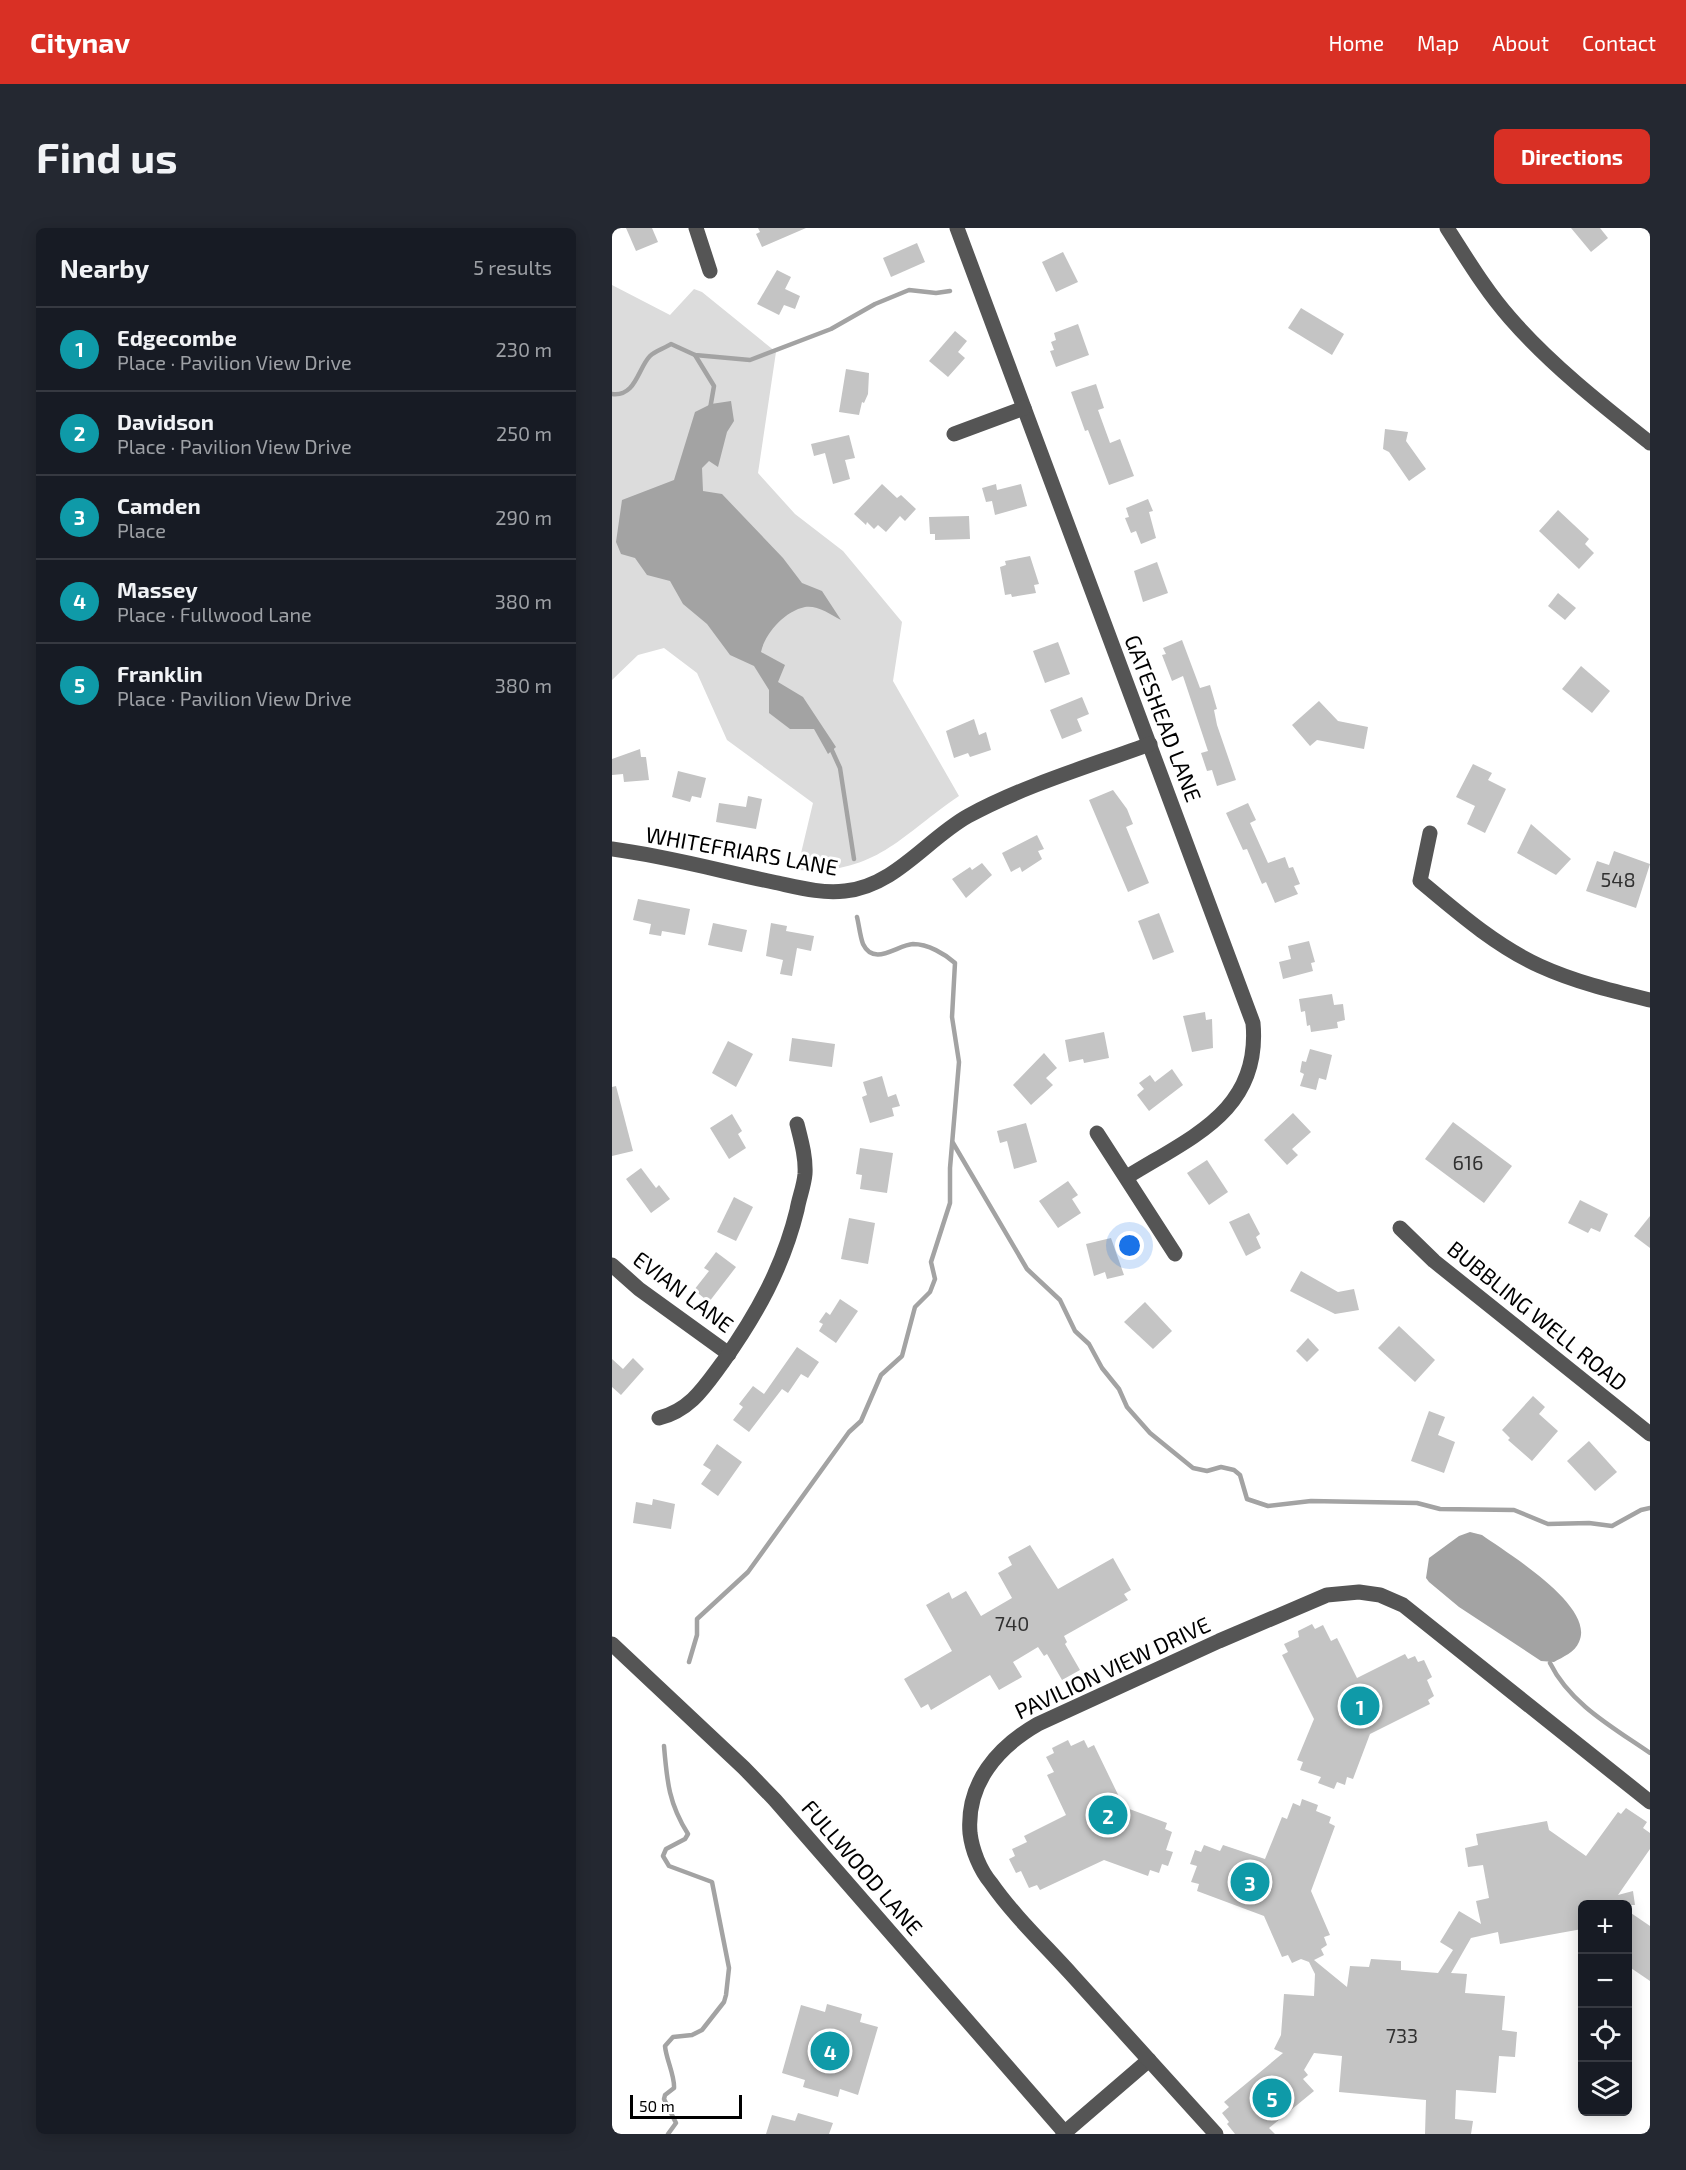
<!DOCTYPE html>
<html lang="en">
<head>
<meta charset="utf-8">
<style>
  body { margin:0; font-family:"Exo 2",sans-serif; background:#242831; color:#f1f3f6 }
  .controls { position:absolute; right:18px; bottom:18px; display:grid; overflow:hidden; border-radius:9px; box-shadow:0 3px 15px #0003 }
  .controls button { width:54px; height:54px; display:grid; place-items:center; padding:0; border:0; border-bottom:2px solid #363941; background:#171b24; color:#f1f3f6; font:30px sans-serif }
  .scale { position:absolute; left:18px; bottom:15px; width:112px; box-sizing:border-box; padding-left:6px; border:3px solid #000; border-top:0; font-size:16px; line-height:21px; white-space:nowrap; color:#000; -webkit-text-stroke:4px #fff; paint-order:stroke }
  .you { position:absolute; left:518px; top:1018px; width:21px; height:21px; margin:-15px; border:4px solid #fff; border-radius:50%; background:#1a73e8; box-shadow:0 0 0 9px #1a73e833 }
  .badge { display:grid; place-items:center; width:39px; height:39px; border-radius:50%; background:#d93025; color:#fff; font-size:20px; font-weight:700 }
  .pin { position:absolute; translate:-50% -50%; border:3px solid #fff; box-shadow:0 2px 6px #0006 }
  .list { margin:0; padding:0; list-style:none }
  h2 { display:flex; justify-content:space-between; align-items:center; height:78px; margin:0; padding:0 24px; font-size:26px }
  h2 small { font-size:20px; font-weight:400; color:#9ea1a6 }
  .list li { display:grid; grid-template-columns:39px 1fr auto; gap:18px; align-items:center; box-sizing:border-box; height:84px; padding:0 24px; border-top:2px solid #363941 }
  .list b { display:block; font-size:22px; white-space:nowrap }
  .list p { margin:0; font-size:20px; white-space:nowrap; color:#9ea1a6 }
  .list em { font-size:20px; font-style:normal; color:#9ea1a6 }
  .icon { flex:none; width:33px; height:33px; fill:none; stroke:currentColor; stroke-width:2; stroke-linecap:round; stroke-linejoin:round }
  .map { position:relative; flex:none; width:1038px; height:1906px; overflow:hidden; border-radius:9px }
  header { display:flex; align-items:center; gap:36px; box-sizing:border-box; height:84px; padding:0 30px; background:#d93025; color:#fff }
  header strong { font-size:28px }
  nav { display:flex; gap:33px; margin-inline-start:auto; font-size:21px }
  .intro { display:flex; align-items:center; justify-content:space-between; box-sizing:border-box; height:144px; padding:0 36px }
  h1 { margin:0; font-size:42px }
  .button { padding:15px 27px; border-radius:9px; background:#d93025; color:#fff; font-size:21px; font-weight:700 }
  main { display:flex; gap:36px; padding:0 36px }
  aside { flex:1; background:#171b24; border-radius:9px; box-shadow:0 3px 15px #0003 }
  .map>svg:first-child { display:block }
</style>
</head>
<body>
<header>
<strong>Citynav</strong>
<nav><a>Home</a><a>Map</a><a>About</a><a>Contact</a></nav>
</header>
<div class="intro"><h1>Find us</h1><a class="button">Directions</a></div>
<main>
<aside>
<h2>Nearby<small>5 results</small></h2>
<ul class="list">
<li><span class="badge" style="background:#0f9aa8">1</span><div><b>Edgecombe</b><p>Place · Pavilion View Drive</p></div><em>230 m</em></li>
<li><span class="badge" style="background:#0f9aa8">2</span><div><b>Davidson</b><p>Place · Pavilion View Drive</p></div><em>250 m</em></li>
<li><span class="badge" style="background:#0f9aa8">3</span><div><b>Camden</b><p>Place</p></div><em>290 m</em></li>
<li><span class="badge" style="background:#0f9aa8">4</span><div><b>Massey</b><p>Place · Fullwood Lane</p></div><em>380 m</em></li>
<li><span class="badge" style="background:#0f9aa8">5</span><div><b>Franklin</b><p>Place · Pavilion View Drive</p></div><em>380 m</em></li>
</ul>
</aside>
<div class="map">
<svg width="1038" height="1906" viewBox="0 0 1038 1906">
  <rect width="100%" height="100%" fill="#fff"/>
  <!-- green -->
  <path fill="#dcdcdc" d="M 0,57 L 58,87 L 82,61 L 90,64 L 164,124 L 146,245 L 183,286 L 231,323 L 290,394 L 281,453 L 347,568 C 288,608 264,647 185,642 L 201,575 L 115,512 L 85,445 L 52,420 L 26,427 L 0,452 Z"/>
  <!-- water -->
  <g fill="#a3a3a3">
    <path d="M 119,173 L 122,193 L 115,204 L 106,239 L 97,233 L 90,240 L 91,263 L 110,266 L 171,330 L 190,355 L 210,363 L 229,392 C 218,386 205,377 193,379 C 173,383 153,405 149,424 L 173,437 L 166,454 L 191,469 L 224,519 L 216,526 L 202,501 L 178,501 L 157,485 L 157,462 L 142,438 L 118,427 L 95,396 L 71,376 L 58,353 L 35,347 L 23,330 L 9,326 L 4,314 L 10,272 L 62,252 L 83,184 L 99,176 Z"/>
    <path d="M 858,1304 L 870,1307 C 895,1325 984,1378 967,1414 C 963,1424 951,1429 942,1434 L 929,1433 L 847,1379 L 817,1354 L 814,1350 L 817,1330 L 847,1308 Z"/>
  </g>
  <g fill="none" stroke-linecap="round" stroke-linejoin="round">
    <!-- stream -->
    <g stroke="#a3a3a3" stroke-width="4.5">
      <polyline points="83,127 102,158 98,181"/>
      <path d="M 0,166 C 24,169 26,140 38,128 C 43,123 53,120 59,116 L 83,127 L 138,132 L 219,101 L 263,76 L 297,62 L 324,65 L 338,63"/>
      <polyline points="218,518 228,540 242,631"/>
      <polyline points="341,915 415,1041 448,1072 463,1103 477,1116 490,1140 507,1161 515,1179 538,1205 581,1240 595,1243 609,1239 622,1242 628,1247 635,1271 656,1278 699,1273 805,1275 828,1281 902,1282 936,1296 977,1295 1000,1298 1029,1282 1038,1280"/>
      <path d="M 77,1434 L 85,1407 L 85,1391 L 136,1344 L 237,1204 L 249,1193 L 269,1147 L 290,1128 L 303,1079 L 318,1064 L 323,1051 L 319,1034 L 338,975 L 338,940 L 347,834 L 340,789 L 343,735 C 333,726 316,716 301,716 C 285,717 262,739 251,716 C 248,708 247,697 245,689"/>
      <path d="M 938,1435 C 958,1476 1002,1500 1038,1525"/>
      <path d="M 52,1518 C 55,1554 57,1576 76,1606 L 73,1611 L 54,1621 L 51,1628 L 57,1638 L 100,1654 L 117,1740 L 114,1767 L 112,1774 L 90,1802 L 80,1807 L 61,1809 L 53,1818 C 54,1831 63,1848 62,1860 L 53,1867 L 52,1871 L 64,1895 L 56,1906"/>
    </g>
  </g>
  <!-- building -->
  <g fill="#c4c4c4">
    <polygon points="14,0 40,0 46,14 24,23"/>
    <polygon points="146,0 194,0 150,19 144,6 148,4"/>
    <polygon points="959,0 988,0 996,10 979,24"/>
    <polygon points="305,15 313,34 279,49 271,30"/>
    <polygon points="451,24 466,54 444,64 430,34"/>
    <polygon points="165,42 179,49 173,61 188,68 183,81 172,77 167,87 145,76"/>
    <polygon points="689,80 732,106 720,127 676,100"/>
    <polygon points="466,96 477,127 444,139 438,123 442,122 439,114 444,112 442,105"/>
    <polygon points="343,103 355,113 346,124 353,130 336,149 317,133"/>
    <polygon points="234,141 257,145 256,166 252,175 250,174 247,187 227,184"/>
    <polygon points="484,156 492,180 486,182 498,215 508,211 522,248 497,257 476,202 473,203 459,164"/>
    <polygon points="773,201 796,204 794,213 814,241 797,253 777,224 771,221"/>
    <polygon points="237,207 243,230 233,232 238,251 221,256 213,225 202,228 199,216"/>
    <polygon points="270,256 285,270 289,267 304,281 293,293 288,288 274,304 266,297 262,301 255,294 254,297 242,286"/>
    <polygon points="384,256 385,262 409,256 415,278 383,287 380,273 374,274 370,260"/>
    <polygon points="536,271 541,283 537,284 544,310 529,316 524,303 519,305 513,290 517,289 514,280"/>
    <polygon points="946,282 977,311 973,316 982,325 967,341 927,303"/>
    <polygon points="357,288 358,311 323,312 323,306 318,306 317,289"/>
    <polygon points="418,328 427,356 422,357 424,365 400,369 399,366 393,367 388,339 394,337 393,333"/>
    <polygon points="545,334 556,365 531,374 522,343"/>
    <polygon points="946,365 964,380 953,392 936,378"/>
    <polygon points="570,412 588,460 598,457 605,481 602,482 605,497 624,552 605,558 600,542 595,543 589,525 596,523 571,448 560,453 550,427 554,426 551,420"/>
    <polygon points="446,414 458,446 433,455 421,423"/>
    <polygon points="969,438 998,463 980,485 950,461"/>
    <polygon points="470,469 477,486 465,491 470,503 450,511 438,482"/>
    <polygon points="707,473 726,493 756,499 752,521 705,512 698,518 680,497"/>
    <polygon points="362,491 367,507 374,504 379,522 358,529 356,525 342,530 334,503"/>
    <polygon points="28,521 29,529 34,529 37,552 12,554 11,546 0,547 0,531"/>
    <polygon points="861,536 880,545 876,552 894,561 873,605 855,596 863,578 844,569"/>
    <polygon points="66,543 94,550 89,570 80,568 78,574 60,569"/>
    <polygon points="501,562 515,581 521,596 514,599 537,655 516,664 477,572"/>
    <polygon points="136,568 150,571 144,601 104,594 107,575 134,579"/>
    <polygon points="636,575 644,592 638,595 656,635 673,629 677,640 681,639 688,656 682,658 686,666 663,675 654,654 650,656 635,621 631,622 614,585"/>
    <polygon points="919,596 959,631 944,647 905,625"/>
    <polygon points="425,607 432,621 426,623 430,631 410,644 408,639 399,644 390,625"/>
    <polygon points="1002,623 1038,636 1024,680 974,663 985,633 997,637"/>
    <polygon points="370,635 380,647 354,670 340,651 358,639 360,642"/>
    <polygon points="26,671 78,681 73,707 50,703 49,708 37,706 39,696 21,692"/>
    <polygon points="547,685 562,724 541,732 526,693"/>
    <polygon points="101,695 135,702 130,724 96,717"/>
    <polygon points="159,695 175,698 174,703 202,708 199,723 185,720 180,748 168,746 171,732 154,728"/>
    <polygon points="697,713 703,734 699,735 701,743 671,751 667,734 679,731 676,718"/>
    <polygon points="720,766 722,777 731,776 733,792 725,794 726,800 699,804 698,797 695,798 693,783 689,784 687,771"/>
    <polygon points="593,784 594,792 600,791 601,820 580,824 571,788"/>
    <polygon points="492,804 497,830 472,835 471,831 457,834 453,812"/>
    <polygon points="180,810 223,816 220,839 177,833"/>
    <polygon points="116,813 141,826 124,859 100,845"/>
    <polygon points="698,821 720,827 714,852 707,850 704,862 688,858 692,846 688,844 690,833 694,834"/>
    <polygon points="432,825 445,840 434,850 441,857 419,877 401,857"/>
    <polygon points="560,841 571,857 537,883 525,867 532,861 527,855 538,847 543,854"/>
    <polygon points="270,848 276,869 284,866 288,878 280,880 282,888 258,895 250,869 255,867 251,854"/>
    <polygon points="4,858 21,923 0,928 0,859"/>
    <polygon points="681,885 699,904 680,921 686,927 675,937 652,912"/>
    <polygon points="120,886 130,903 126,906 134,920 117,931 98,900"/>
    <polygon points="841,894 900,938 872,975 813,931"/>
    <polygon points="414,895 425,934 402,941 395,913 388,915 385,903"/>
    <polygon points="248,920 281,925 275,965 248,961 250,947 244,946"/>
    <polygon points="595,932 616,964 597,977 575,945"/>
    <polygon points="29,940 44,960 47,957 58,971 39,985 14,951"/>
    <polygon points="456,953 466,967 460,971 469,985 446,1000 427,973"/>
    <polygon points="122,969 141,979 124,1013 105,1004"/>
    <polygon points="968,972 996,986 988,1004 979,1000 976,1005 956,995"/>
    <polygon points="637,985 648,1006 644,1009 649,1020 634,1028 617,994"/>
    <polygon points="1038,988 1038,1020 1022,1008"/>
    <polygon points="237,990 263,995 256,1036 229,1031"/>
    <polygon points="499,1010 512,1047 495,1051 493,1044 482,1048 474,1016"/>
    <polygon points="104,1024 124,1039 97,1074 82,1062 97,1043 92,1040"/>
    <polygon points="689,1043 726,1064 742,1061 747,1082 723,1086 678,1063"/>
    <polygon points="228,1071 246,1083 224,1115 207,1103 211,1096 207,1094 214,1084 218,1087"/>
    <polygon points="533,1074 560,1103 541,1121 512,1094"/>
    <polygon points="787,1098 823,1132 803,1154 766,1120"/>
    <polygon points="696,1110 707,1122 695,1134 684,1123"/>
    <polygon points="185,1119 207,1134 196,1150 189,1146 176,1165 170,1161 137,1204 121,1192 131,1179 127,1176 141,1158 152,1166"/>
    <polygon points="21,1130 32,1141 9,1167 0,1159 0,1131 11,1141"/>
    <polygon points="921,1168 933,1179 927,1186 946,1203 920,1233 896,1212 898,1210 890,1202"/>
    <polygon points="817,1183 833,1189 826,1207 843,1214 832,1245 799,1233"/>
    <polygon points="977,1213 1005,1244 983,1263 955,1233"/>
    <polygon points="105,1216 130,1234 106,1268 89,1256 99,1242 91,1237"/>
    <polygon points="41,1271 63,1276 59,1301 21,1295 24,1274 40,1277"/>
    <polygon points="418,1317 446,1361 501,1330 519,1362 512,1366 516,1372 452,1408 455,1414 453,1416 468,1442 450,1452 435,1426 432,1428 426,1419 401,1434 410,1449 387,1462 378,1447 319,1482 316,1476 309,1480 292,1451 340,1423 314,1377 337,1364 340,1371 354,1363 369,1388 400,1370 386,1345 400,1337 396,1329"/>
    <polygon points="700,1396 703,1401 711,1397 719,1413 725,1410 745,1450 793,1426 796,1431 803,1428 806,1434 812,1432 820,1449 815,1452 822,1468 816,1472 818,1476 758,1506 741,1551 735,1549 733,1557 725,1554 722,1561 706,1555 709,1549 688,1542 691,1534 685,1532 702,1491 670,1427 676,1424 672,1416 687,1409 686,1403"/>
    <polygon points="456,1512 459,1518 472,1512 476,1520 482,1517 512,1579 555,1595 553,1601 560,1604 554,1622 561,1624 556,1638 550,1636 547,1645 538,1642 536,1648 492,1632 428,1662 425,1657 417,1660 409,1643 404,1645 397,1631 403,1628 400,1621 415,1614 412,1608 454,1587 435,1547 442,1544 434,1529 442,1525 440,1520"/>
    <polygon points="690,1571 706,1577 704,1583 719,1589 717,1595 723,1598 699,1663 718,1707 712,1709 715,1717 709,1721 712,1727 702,1732 735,1759 738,1738 757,1739 759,1731 789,1733 789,1742 826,1745 841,1722 828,1714 847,1683 869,1696 864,1673 877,1670 871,1637 856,1639 853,1620 866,1617 864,1606 935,1593 937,1602 974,1628 1006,1584 1009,1586 1014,1580 1035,1594 1031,1600 1038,1605 1038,1621 1006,1667 1021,1663 1023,1677 970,1677 970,1701 888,1716 886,1704 859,1710 839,1745 855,1746 853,1765 893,1768 890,1802 905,1804 903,1829 887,1828 884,1865 844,1862 843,1891 861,1893 859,1906 813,1906 814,1872 727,1864 730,1828 702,1825 692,1842 696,1847 691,1851 702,1863 657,1900 663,1906 623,1906 615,1896 617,1894 610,1885 617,1879 612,1874 671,1825 662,1821 669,1807 672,1766 702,1768 703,1746 697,1734 689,1731 680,1735 676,1727 670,1729 652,1688 585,1663 587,1656 579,1654 585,1638 578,1636 583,1622 589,1624 592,1617 608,1623 611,1617 653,1631 670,1589 675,1591 681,1575 688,1578"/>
    <polygon points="1016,1683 1038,1698 1038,1753 1016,1738"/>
    <polygon points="215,1776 250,1786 248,1794 266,1799 246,1867 228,1861 226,1869 191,1859 193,1852 170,1845 189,1777 213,1784"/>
    <polygon points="186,1885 221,1895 217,1906 154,1906 160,1887 183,1893"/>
  </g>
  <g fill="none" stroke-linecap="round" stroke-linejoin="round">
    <!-- minor -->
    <g stroke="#555" stroke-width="15">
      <polyline points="84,0 98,43"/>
      <path d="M 345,0 L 641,795 C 649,883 579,909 515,949"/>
      <path d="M 835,0 C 855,31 874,63 898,90 C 939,137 990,177 1038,215"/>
      <polyline points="342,206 412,180"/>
      <path d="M 818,605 L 808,653 C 845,684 884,718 928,738 C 963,754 1001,763 1038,772"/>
      <path d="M 0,621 C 54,628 108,643 161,654 C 185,659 209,666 233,663 C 283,658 315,611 356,588 C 413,557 478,538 538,516"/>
      <polyline points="485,905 563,1026"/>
      <polyline points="788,1000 822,1033 1038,1206"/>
      <polyline points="0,1037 27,1061 117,1126"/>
      <path d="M 47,1190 C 79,1182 93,1158 111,1134 C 145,1086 171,1039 185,982 C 187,970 192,958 193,946 C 194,929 189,912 185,896"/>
      <polyline points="0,1416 132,1540 163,1572 454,1906"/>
      <polyline points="451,1906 537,1832"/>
      <path d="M 604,1906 C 556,1853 508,1800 460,1747 C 433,1717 402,1688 379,1655 C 368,1642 360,1622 358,1605 C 354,1555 386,1519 426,1496 L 607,1413 L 715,1367 L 747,1364 L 768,1367 L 791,1377 L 1038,1574"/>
    </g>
  </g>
  <g text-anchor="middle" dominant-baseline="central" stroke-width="6" stroke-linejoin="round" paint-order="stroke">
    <!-- number labels -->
    <g font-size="20" fill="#313131">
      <text x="1006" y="651">548</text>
      <text x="856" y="934">616</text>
      <text x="400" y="1395">740</text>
      <text x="790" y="1807">733</text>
    </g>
    <!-- street labels -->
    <g font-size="22" fill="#000" stroke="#fff">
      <text transform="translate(552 490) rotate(69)">GATESHEAD LANE</text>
      <text transform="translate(130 622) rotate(10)">WHITEFRIARS LANE</text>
      <text transform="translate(72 1063) rotate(37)">EVIAN LANE</text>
      <text transform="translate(926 1087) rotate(39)">BUBBLING WELL ROAD</text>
      <text transform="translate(500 1439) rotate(-25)">PAVILION VIEW DRIVE</text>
      <text transform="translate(251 1639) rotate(49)">FULLWOOD LANE</text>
    </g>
  </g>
</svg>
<div class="controls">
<button>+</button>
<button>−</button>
<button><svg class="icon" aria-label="locate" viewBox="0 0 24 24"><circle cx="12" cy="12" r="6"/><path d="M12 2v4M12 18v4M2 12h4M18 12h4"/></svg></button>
<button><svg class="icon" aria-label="layers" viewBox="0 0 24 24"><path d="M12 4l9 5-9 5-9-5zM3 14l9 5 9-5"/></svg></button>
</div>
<div class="scale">50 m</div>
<div class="you"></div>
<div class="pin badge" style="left:748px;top:1478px;background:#0f9aa8">1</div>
<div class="pin badge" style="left:496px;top:1587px;background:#0f9aa8">2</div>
<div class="pin badge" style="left:638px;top:1654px;background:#0f9aa8">3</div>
<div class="pin badge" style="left:218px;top:1823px;background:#0f9aa8">4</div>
<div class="pin badge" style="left:660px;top:1870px;background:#0f9aa8">5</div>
</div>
</main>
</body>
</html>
